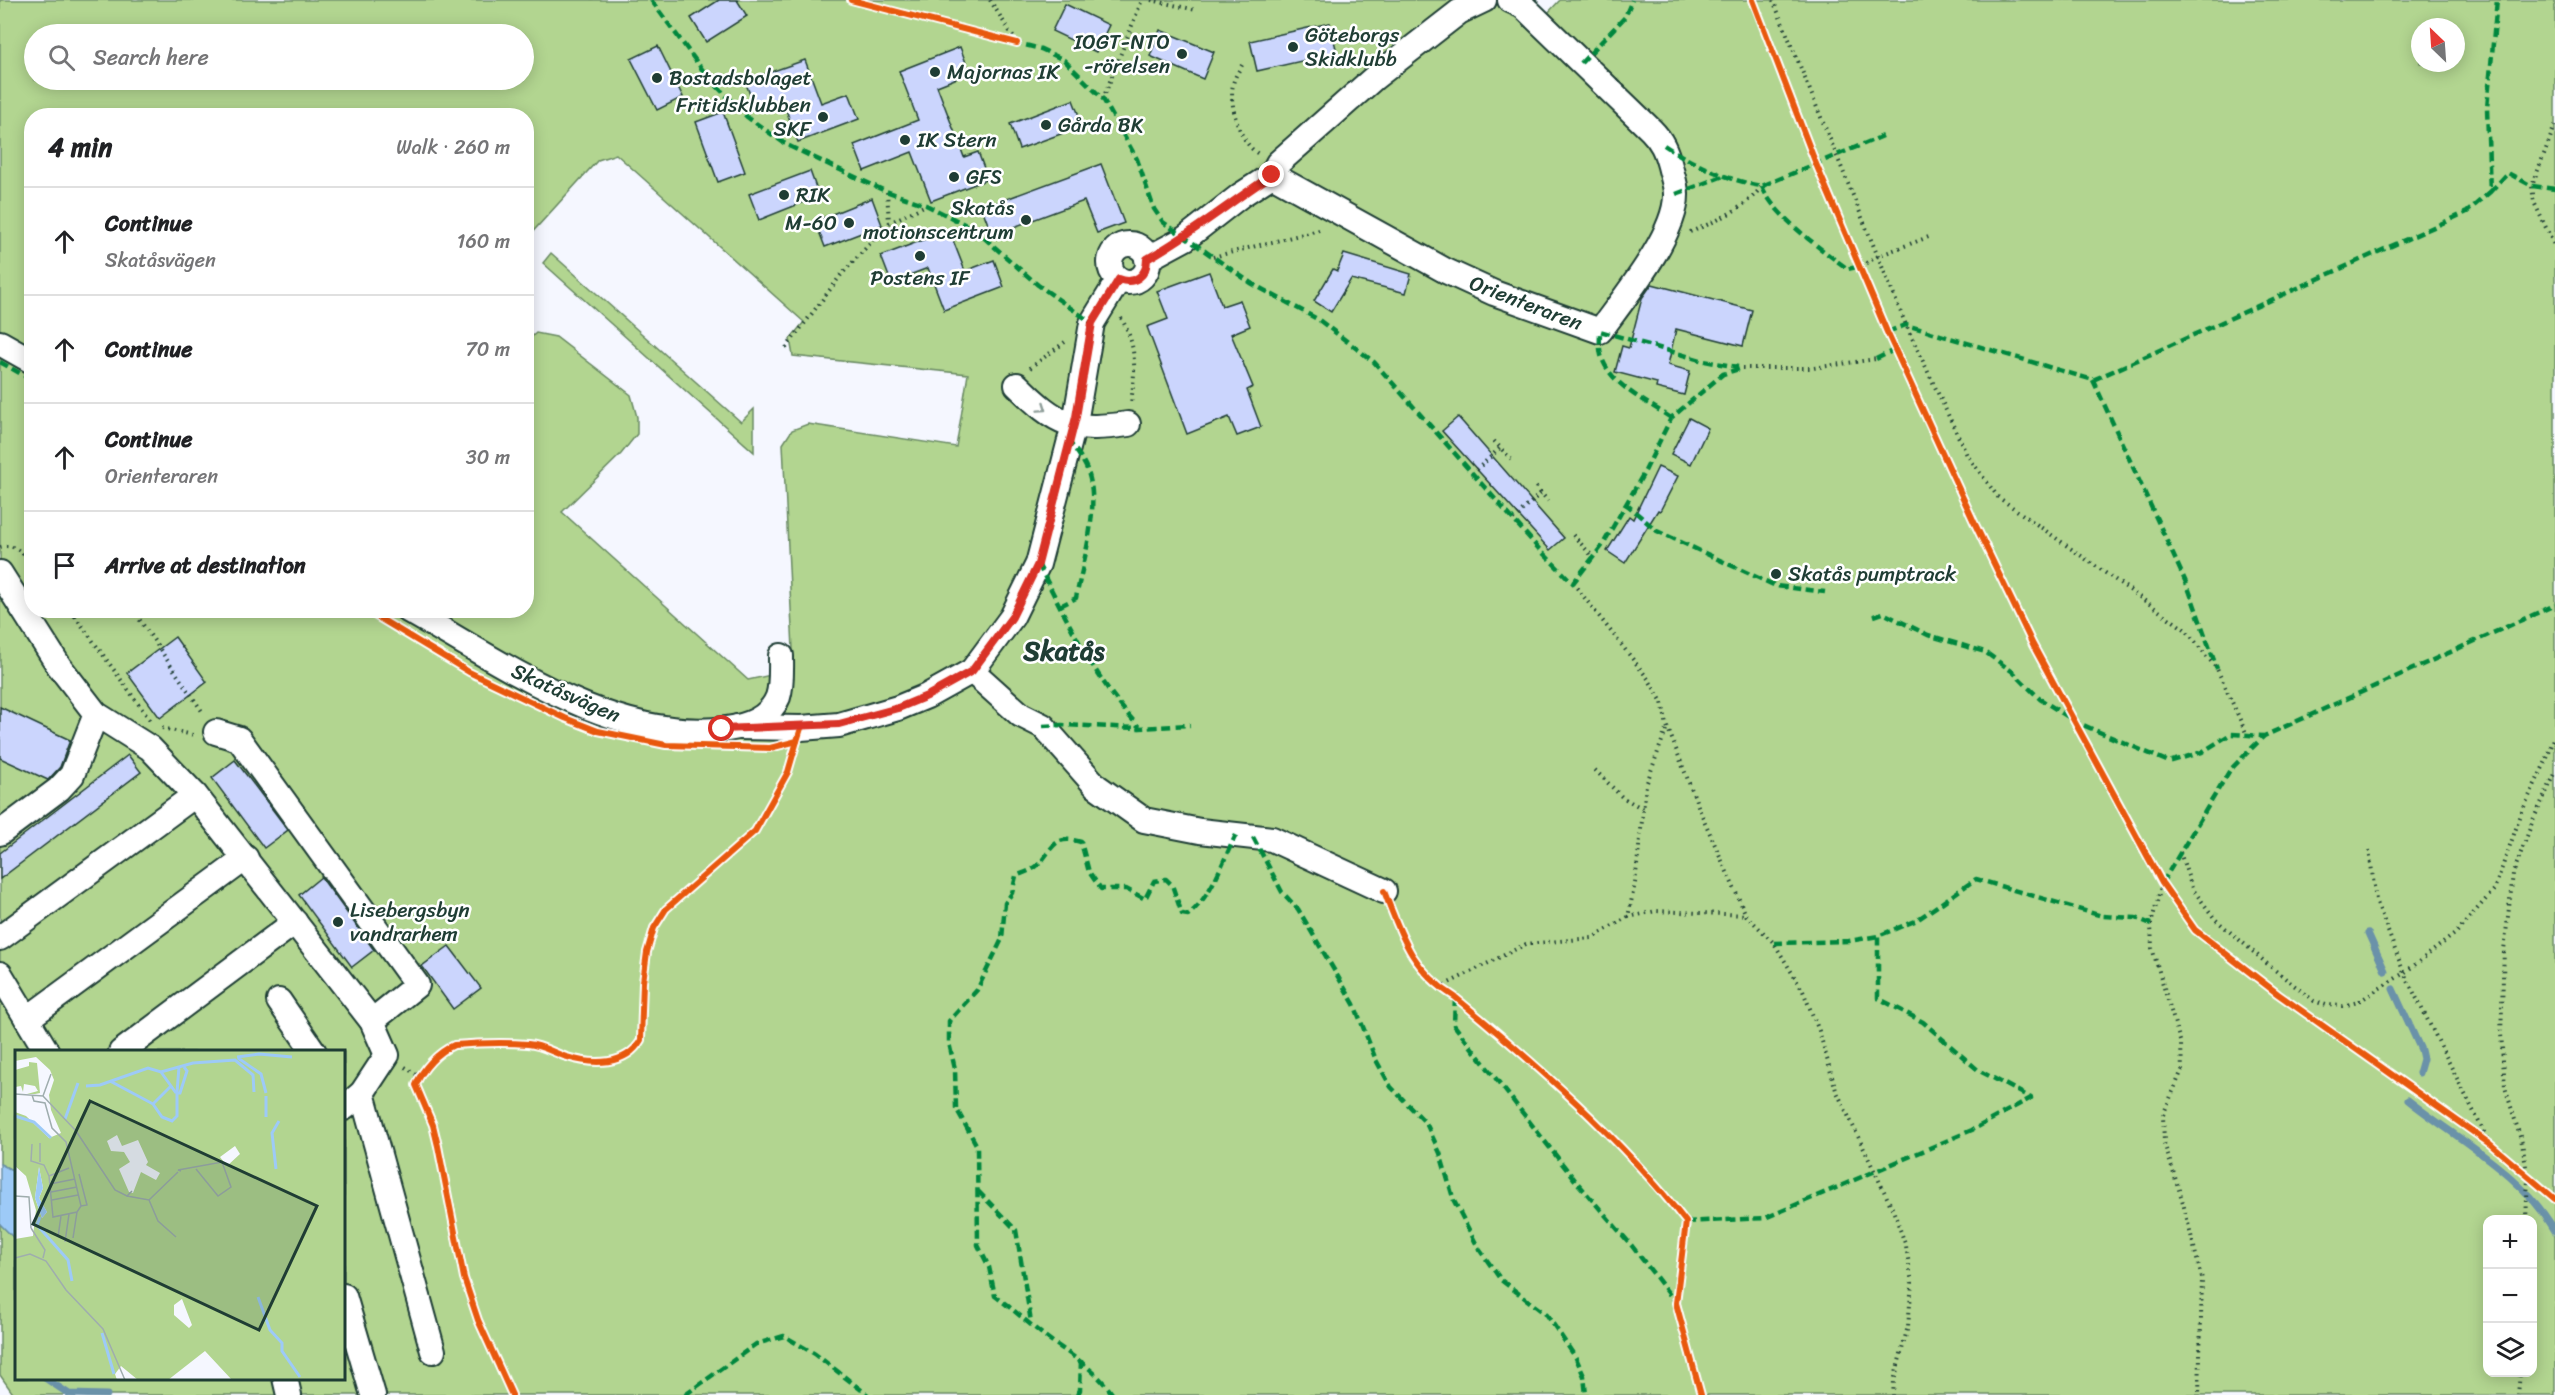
<!DOCTYPE html>
<html lang="en">
<head>
<meta charset="utf-8">
<style>
  body { margin:0; font-family:Sriracha,sans-serif; background:#f2f2f2; color:#202124 }
  .controls { position:absolute; right:18px; bottom:18px; display:grid; overflow:hidden; border-radius:12px; box-shadow:0 3px 15px #0003 }
  .controls button { width:54px; height:54px; display:grid; place-items:center; padding:0; border:0; border-bottom:2px solid #e0e0e0; background:#fff; color:#202124; font:30px sans-serif }
  .compass { position:absolute; left:2411px; top:18px; width:54px; height:54px; border-radius:50%; background:#fff; box-shadow:0 3px 15px #0003; rotate:335deg }
  .stop { position:absolute; width:18px; height:18px; margin:-14px; border:4px solid #d93025; border-radius:50%; background:#fff }
  .stop.end { background:#d93025; border-color:#fff; box-shadow:0 2px 6px #0008 }
  .list { margin:0; padding:0; list-style:none }
  h2 { display:flex; justify-content:space-between; align-items:center; height:78px; margin:0; padding:0 24px; font-size:26px }
  h2 small { font-size:20px; font-weight:400; color:#757577 }
  .list li { display:grid; grid-template-columns:39px 1fr auto; gap:18px; align-items:center; box-sizing:border-box; height:108px; padding:0 24px; border-top:2px solid #e0e0e0 }
  .list b { display:block; font-size:22px; white-space:nowrap }
  .list p { margin:0; font-size:20px; white-space:nowrap; color:#757577 }
  .list em { font-size:20px; font-style:normal; color:#757577 }
  .icon { flex:none; width:33px; height:33px; fill:none; stroke:currentColor; stroke-width:2; stroke-linecap:round; stroke-linejoin:round }
  .map { position:relative; flex:none; width:2555px; height:1395px; overflow:hidden }
  .search { position:absolute; background:#fff; box-shadow:0 3px 15px #0003; left:24px; top:24px; width:510px; height:66px; display:flex; align-items:center; gap:15px; box-sizing:border-box; padding:0 21px; border-radius:33px; color:#757577; font-size:22px }
  .panel { position:absolute; background:#fff; box-shadow:0 3px 15px #0003; left:24px; top:108px; width:510px; height:510px; border-radius:24px }
  .map>svg:first-child { display:block }
</style>
</head>
<body>
<div class="map">
<svg width="2555" height="1395" viewBox="0 0 2555 1395">
  <rect width="100%" height="100%" fill="#f5f7ff"/>
  <filter id="ink" filterUnits="userSpaceOnUse"><feTurbulence type="fractalNoise" baseFrequency=".0167" numOctaves="2"/><feDisplacementMap in="SourceGraphic" scale="12" xChannelSelector="R" yChannelSelector="G"/><feConvolveMatrix kernelMatrix="1 2 1 2 8 2 1 2 1" color-interpolation-filters="sRGB"/></filter>
  <g filter="url(#ink)">
    <!-- green -->
    <g fill="#b2d590" stroke="#688962" stroke-width="1.5" fill-rule="evenodd">
      <path d="M 0,0 L 1530,0 L 1546,15 L 1560,0 L 2555,0 L 2555,1395 L 14,1395 L 0,1375 L 0,1224 L 16,1240 L 16,1378 L 344,1378 L 344,1052 L 16,1052 L 16,1172 L 0,1164 ZM 2420,27 L 2456,27 L 2456,63 L 2420,63 ZM 34,34 L 524,34 L 524,80 L 34,80 ZM 32,116 L 526,116 L 527,238 L 598,160 L 616,154 L 804,322 L 790,339 L 793,356 L 968,374 L 956,447 L 808,424 L 792,430 L 783,444 L 794,670 L 748,680 L 562,512 L 621,454 L 637,434 L 637,417 L 631,395 L 556,337 L 536,333 L 526,342 L 526,610 L 32,610 ZM 2488,1220 L 2532,1220 L 2532,1372 L 2488,1372 Z"/>
      <polygon points="551,253 741,422 754,409 754,452 543,263"/>
    </g>
    <!-- water -->
    <polygon fill="#9dcaf7" stroke="#6b92a9" stroke-width="1.5" points="0,1164 16,1172 16,1240 0,1224"/>
    <g fill="none" stroke-linecap="round" stroke-linejoin="round">
      <!-- stream -->
      <g stroke="#6b92a9" stroke-width="7">
        <polyline points="2368,933 2385,971"/>
        <polyline points="2393,989 2421,1050 2423,1059 2419,1073"/>
        <path d="M 2408,1100 C 2458,1140 2523,1174 2555,1231"/>
        <polyline points="45,1378 69,1394 107,1395"/>
      </g>
    </g>
    <!-- building -->
    <g fill="#cbd5fd" stroke="#1f3d34" stroke-width="1.5">
      <polygon points="719,0 737,0 747,16 706,42 691,18"/>
      <polygon points="1065,4 1109,25 1096,52 1052,31"/>
      <polygon points="1330,23 1337,53 1257,71 1250,41"/>
      <polygon points="1160,30 1214,52 1203,79 1150,56"/>
      <polygon points="658,46 683,97 657,110 631,59"/>
      <polygon points="960,47 970,73 937,86 964,157 978,152 988,179 931,201 912,152 864,171 854,145 918,120 899,71"/>
      <polygon points="805,60 821,103 849,93 859,119 798,142 782,99 755,108 745,81"/>
      <polygon points="1073,100 1083,126 1019,149 1010,124"/>
      <polygon points="723,112 745,172 718,182 696,122"/>
      <polygon points="1101,164 1124,223 1097,233 1084,201 992,235 982,208"/>
      <polygon points="810,171 819,196 759,220 749,194"/>
      <polygon points="872,198 882,225 825,247 815,221"/>
      <polygon points="949,230 965,271 994,260 1004,287 944,310 928,268 891,282 881,256"/>
      <polygon points="1344,254 1411,274 1406,293 1351,279 1331,312 1314,301 1333,269 1337,271"/>
      <polygon points="1209,272 1222,306 1240,300 1250,326 1231,334 1253,387 1247,390 1261,427 1237,436 1229,417 1187,434 1147,327 1168,319 1157,291"/>
      <polygon points="1652,284 1752,310 1743,346 1676,329 1668,365 1690,371 1684,395 1656,388 1657,383 1615,372 1622,346 1629,348 1642,298"/>
      <polygon points="1458,417 1564,538 1550,550 1442,431"/>
      <polygon points="1689,418 1708,428 1691,464 1671,454"/>
      <polygon points="1658,467 1678,476 1660,511 1658,510 1625,563 1607,551 1629,516 1633,519"/>
      <polygon points="175,637 207,682 160,718 127,673"/>
      <polygon points="0,707 70,740 60,767 48,780 0,758"/>
      <polygon points="128,755 141,772 0,879 0,853"/>
      <polygon points="235,760 288,830 264,848 212,778"/>
      <polygon points="321,877 374,950 352,967 299,895"/>
      <polygon points="449,946 481,988 453,1009 422,966"/>
    </g>
    <g fill="none" stroke-linecap="round" stroke-linejoin="round">
      <defs>
        <g id="minor">
          <path d="M 1272,175 L 1446,271 L 1494,293 L 1600,331 C 1623,299 1677,234 1676,194 C 1676,185 1672,175 1670,166 C 1666,151 1662,141 1651,130 L 1523,6 L 1510,0"/>
          <circle cx="1129" cy="263" r="19"/>
          <polyline points="1147,259 1186,238 1241,195 1272,175 1278,163 1374,78 1459,12 1484,0"/>
          <polyline points="0,343 32,361"/>
          <path d="M 1017,385 C 1057,425 1073,432 1128,424"/>
          <polyline points="0,573 59,666 96,714 150,748 195,795 372,1021 387,1055 362,1093 344,1108"/>
          <path d="M 408,610 C 502,663 614,744 727,729 C 748,726 769,719 778,697 C 782,685 781,669 781,656"/>
          <polyline points="972,671 1021,715 1043,726 1096,786 1144,820 1200,831 1272,839 1384,891"/>
          <polyline points="738,727 801,728 839,725 898,708 927,696 972,671 1012,617 1038,564 1076,417 1092,323 1119,279"/>
          <polyline points="216,732 239,739 417,985 372,1021"/>
          <polyline points="0,833 59,789 72,775 96,714"/>
          <polyline points="0,938 195,795"/>
          <polyline points="0,974 47,1052"/>
          <polyline points="279,1001 314,1052"/>
          <polyline points="27,1019 246,858"/>
          <polyline points="121,1052 295,922"/>
          <polyline points="362,1093 433,1351"/>
          <polyline points="344,1296 373,1395"/>
          <polyline points="285,1378 289,1395"/>
        </g>
      </defs>
      <!-- minor casing -->
      <use href="#minor" stroke="#1f3d34" stroke-width="28"/>
      <!-- path -->
      <g stroke="#1f3d34" stroke-width="4" stroke-dasharray="1.5 4.5" stroke-linecap="butt">
        <polyline points="990,0 1017,43"/>
        <polyline points="1151,0 1196,10"/>
        <polyline points="1773,0 1906,325 1967,455 1998,497 2186,630 2217,669 2247,735"/>
        <path d="M 1242,65 C 1240,69 1237,73 1235,78 C 1226,98 1239,144 1259,154"/>
        <polyline points="1103,99 1142,0"/>
        <polyline points="2555,125 2532,186 2534,202 2555,247"/>
        <polyline points="887,192 889,222"/>
        <path d="M 1690,232 C 1715,222 1746,208 1762,186"/>
        <polyline points="1213,257 1323,229"/>
        <polyline points="1861,266 1878,256 1931,236"/>
        <path d="M 1121,318 C 1138,346 1135,372 1131,403"/>
        <polyline points="786,348 841,275 889,223 926,205"/>
        <polyline points="1030,368 1065,342"/>
        <polyline points="1742,368 1813,368 1876,359"/>
        <polyline points="1494,441 1511,459"/>
        <polyline points="1472,474 1500,448"/>
        <polyline points="1536,487 1548,501"/>
        <polyline points="1513,519 1541,493"/>
        <polyline points="1573,535 1593,557"/>
        <path d="M 0,547 C 14,543 23,553 32,563"/>
        <polyline points="1573,583 1649,680 1662,702 1667,726 1700,811 1746,915 1774,943 1803,991 1819,1031 1836,1090 1893,1210 1906,1246 1912,1283 1908,1326 1894,1381 1893,1395"/>
        <polyline points="71,610 75,616 83,610"/>
        <polyline points="133,610 204,714"/>
        <polyline points="75,616 150,720"/>
        <polyline points="162,728 193,735"/>
        <polyline points="1595,770 1622,797 1643,809"/>
        <polyline points="2369,850 2376,900 2404,973 2490,1144"/>
        <polyline points="2180,852 2192,888 2215,919 2271,967 2314,1001 2326,1005 2343,1006 2358,1002 2404,973 2456,933 2494,890 2523,809 2546,761 2555,736"/>
        <polyline points="2162,883 2151,924 2152,948 2181,1044 2182,1070 2163,1115 2164,1143 2182,1199 2202,1279 2199,1395"/>
        <polyline points="1628,917 1656,911 1746,915"/>
        <polyline points="1439,988 1526,944 1592,938 1628,917 1635,883 1646,785 1667,727"/>
        <polyline points="405,1067 419,1076"/>
        <polyline points="2526,1220 2528,1178 2522,1143 2505,1087 2501,1034 2504,950 2513,874 2533,820 2555,774"/>
        <polyline points="2518,1395 2520,1372"/>
      </g>
      <!-- minor -->
      <use href="#minor" stroke="#fff" stroke-width="24"/>
      <!-- quiet -->
      <g stroke="#00873e" stroke-width="4.5" stroke-dasharray="9 4.5" stroke-linecap="butt">
        <polyline points="651,0 707,76 747,117 787,145 883,190 926,205 974,229 1038,285 1092,323"/>
        <polyline points="1013,42 1041,49 1064,60 1103,99 1137,159 1154,209 1163,222 1251,283 1319,320 1374,362 1540,550 1573,583 1602,546 1645,471 1671,418 1723,374 1742,368"/>
        <polyline points="1581,63 1625,17 1632,0"/>
        <path d="M 1664,145 C 1689,162 1731,182 1762,186 L 1883,136"/>
        <path d="M 1762,186 C 1772,214 1823,251 1848,269 L 1861,266"/>
        <polyline points="2490,192 2508,173 2532,186 2555,189"/>
        <polyline points="1676,194 1726,175"/>
        <polyline points="1887,332 1906,325 2093,380 2467,212 2490,192 2487,108 2497,0"/>
        <polyline points="1876,359 1896,349"/>
        <polyline points="0,362 32,380"/>
        <polyline points="2093,380 2188,587 2217,669"/>
        <path d="M 1671,418 C 1648,402 1609,385 1601,355 C 1599,347 1600,338 1600,331 L 1704,361 L 1738,367"/>
        <polyline points="1625,503 1657,531 1776,586 1825,592"/>
        <path d="M 1038,564 C 1069,623 1094,679 1140,728 L 1190,725"/>
        <path d="M 1060,606 L 1076,598 C 1083,561 1103,500 1085,465 C 1081,457 1075,449 1069,442"/>
        <polyline points="1874,616 1883,613 1928,635 1985,652 2013,672 2040,699 2076,722 2169,762 2202,752 2231,734 2264,736 2555,605"/>
        <polyline points="1043,726 1062,725 1140,728"/>
        <polyline points="1253,837 1282,892 1298,909 1354,1004 1376,1060 1391,1087 1426,1123 1440,1153 1454,1201 1479,1249 1501,1280 1547,1315 1576,1358 1584,1376 1586,1395"/>
        <polyline points="2162,883 2230,770 2264,736"/>
        <polyline points="1774,943 1849,941 1878,936"/>
        <polyline points="1455,997 1454,1025 1575,1180 1632,1246 1676,1303"/>
        <polyline points="978,1191 1016,1230 1031,1322"/>
        <polyline points="1686,1222 1765,1218 1972,1130 2031,1098 1978,1070 1923,1022 1878,998 1878,936 1917,920 1976,879 2102,916 2136,918 2151,924"/>
        <polyline points="685,1395 756,1344 784,1336 815,1354 868,1395"/>
        <polyline points="1077,1395 1080,1390 1081,1360"/>
        <path d="M 1113,1395 C 1095,1368 1071,1356 1046,1337 C 1029,1324 1013,1309 995,1296 L 989,1267 L 978,1245 L 977,1146 L 956,1108 L 955,1069 L 949,1043 L 949,1021 L 977,990 L 1002,939 L 1005,903 L 1012,893 L 1016,876 C 1023,873 1033,870 1038,865 C 1054,848 1053,834 1081,842 L 1089,872 L 1101,889 L 1126,889 L 1145,899 L 1154,881 L 1166,879 L 1172,885 L 1182,914 L 1188,915 C 1212,896 1222,862 1236,835"/>
      </g>
      <defs>
        <g id="cycleway">
          <polyline points="851,0 1017,43"/>
          <polyline points="1753,0 1816,164 1887,332 1974,522 2033,645 2162,883 2195,930 2278,994 2490,1144 2555,1199"/>
          <polyline points="366,610 469,672 565,718 598,731 666,745 770,748 797,741 801,728"/>
          <path d="M 1384,891 C 1401,935 1412,971 1455,997 C 1537,1065 1620,1137 1686,1222 L 1676,1303 L 1701,1395"/>
          <path d="M 512,1395 L 478,1320 L 464,1278 L 438,1146 L 433,1125 L 416,1085 C 422,1069 438,1052 454,1045 C 478,1043 504,1042 528,1044 C 542,1045 554,1053 567,1057 C 593,1065 626,1066 641,1040 L 643,982 L 647,952 L 654,928 L 666,909 L 755,831 L 788,772 L 797,741"/>
        </g>
      </defs>
      <!-- cycleway casing -->
      <use href="#cycleway" stroke="#fff" stroke-width="10"/>
      <!-- cycleway -->
      <use href="#cycleway" stroke="#e8590c" stroke-width="6"/>
    </g>
    <!-- one-way arrows -->
    <defs><path id="oneway-chevron" d="M-2-3.5L2.5 0L-2 3.5" fill="none" stroke-width="1.6" stroke-linecap="round" stroke-linejoin="round" transform="scale(1.5)"/></defs>
    <use stroke="#8f9e9a" href="#oneway-chevron" transform="translate(1043 408) rotate(34)"/>
  </g>
  <g fill="none" stroke-linecap="round" stroke-linejoin="round" filter="url(#ink)">
    <!-- route -->
    <path stroke="#d93025" stroke-width="8" d="M 722,729 L 839,724 L 898,708 L 927,696 L 972,671 L 1012,617 L 1038,564 L 1076,417 L 1092,323 L 1119,279 C 1134,285 1147,276 1147,259 C 1192,234 1229,203 1272,175"/>
  </g>
  <!-- markers -->
  <g fill="#1f3d34" stroke="#fff" stroke-width="2">
    <circle cx="1293" cy="47" r="6"/>
    <circle cx="1182" cy="54" r="6"/>
    <circle cx="935" cy="72" r="6"/>
    <circle cx="657" cy="78" r="6"/>
    <circle cx="823" cy="117" r="6"/>
    <circle cx="1046" cy="125" r="6"/>
    <circle cx="905" cy="140" r="6"/>
    <circle cx="954" cy="177" r="6"/>
    <circle cx="784" cy="195" r="6"/>
    <circle cx="1026" cy="220" r="6"/>
    <circle cx="849" cy="223" r="6"/>
    <circle cx="920" cy="256" r="6"/>
    <circle cx="1776" cy="574" r="6"/>
    <circle cx="338" cy="922" r="6"/>
  </g>
  <g text-anchor="middle" dominant-baseline="central" stroke-width="5" stroke-linejoin="round" paint-order="stroke">
    <!-- poi labels -->
    <g font-size="21" fill="#1f3d34" stroke="#fff" text-anchor="start">
      <text x="1305" y="35">Göteborgs<tspan x="1305" dy="24">Skidklubb</tspan></text>
      <text x="1170" y="42" text-anchor="end">IOGT-NTO<tspan x="1170" dy="24">-rörelsen</tspan></text>
      <text x="947" y="72">Majornas IK</text>
      <text x="669" y="78">Bostadsbolaget</text>
      <text x="811" y="105" text-anchor="end">Fritidsklubben<tspan x="811" dy="24">SKF</tspan></text>
      <text x="1058" y="125">Gårda BK</text>
      <text x="917" y="140">IK Stern</text>
      <text x="966" y="177">GFS</text>
      <text x="796" y="195">RIK</text>
      <text x="1014" y="208" text-anchor="end">Skatås<tspan x="1014" dy="24">motionscentrum</tspan></text>
      <text x="837" y="223" text-anchor="end">M-60</text>
      <text x="920" y="278" text-anchor="middle">Postens IF</text>
      <text x="1788" y="574">Skatås pumptrack</text>
      <text x="350" y="910">Lisebergsbyn<tspan x="350" dy="24">vandrarhem</tspan></text>
    </g>
    <!-- street labels -->
    <g font-size="21" fill="#1f3d34" stroke="#fff">
      <text transform="translate(1526 303) rotate(21)">Orienteraren</text>
      <text transform="translate(566 693) rotate(24)">Skatåsvägen</text>
    </g>
    <!-- district labels -->
    <g font-size="27" font-weight="bold" fill="#1f3d34" stroke="#fff">
      <text x="1064" y="651">Skatås</text>
    </g>
  </g>
  <!-- overview -->
  <g transform="translate(15 1050)">
    <rect width="330" height="330" fill="#f5f7ff"/>
    <path d="M 0,0 L 330,0 L 330,330 L 217,330 L 190,301 L 153,330 L 123,330 L 106,316 L 100,324 L 102,330 L 0,330 L 0,189 L 18,186 L 21,160 L 11,126 L 0,116 L 0,62 L 11,66 L 34,88 L 46,83 L 36,60 L 34,45 L 39,30 L 35,20 L 21,7 L 0,11 ZM 102,85 L 107,96 L 123,90 L 133,112 L 131,115 L 145,123 L 141,130 L 126,122 L 118,143 L 114,142 L 104,119 L 115,112 L 109,102 L 96,101 L 92,91 ZM 220,96 L 225,104 L 212,116 L 205,107 ZM 24,117 L 28,138 L 24,148 L 32,162 L 27,168 L 20,148 ZM 167,249 L 177,275 L 174,278 L 159,265 L 159,255 ZM 14,12 L 22,13 L 25,43 L 20,44 L 12,44 L 23,41 L 20,36 L 9,34 L 8,42 L 6,36 L 0,37 L 0,20 L 14,16 Z" fill="#b2d590" fill-rule="evenodd"/>
    <path d="M 24,117 L 28,138 L 24,148 L 32,162 L 27,168 L 20,148 Z" fill="#9dcaf7"/>
    <path fill="none" stroke="#9dcaf7" stroke-width="3" d="M 222,7 L 244,4 L 277,7M 223,8 L 246,24 L 251,43M 146,22 L 161,43M 95,31 L 138,54 L 156,36M 71,36 L 85,35 L 133,18 L 146,22 L 178,13 L 220,10 L 238,25 L 239,42M 162,42 L 164,17M 138,54 L 147,67 L 157,71 L 162,66 L 162,43 L 165,43 L 172,21 L 169,17M 0,66 L 19,72 L 36,88M 251,67 L 251,46M 50,69 L 63,33M 261,119 L 257,83 L 264,71M 25,167 L 22,175 L 53,210 L 57,231M 243,247 L 255,280 L 267,293 L 267,301 L 285,327M 87,283 L 99,324"/>
    <path fill="none" stroke="#9fadae" stroke-width="1.5" d="M 0,44 L 28,46 L 36,24M 17,45 L 19,51 L 30,53 L 37,78 L 51,92 L 66,156 L 62,162 L 38,167 L 34,126 L 54,118M 28,46 L 61,81 L 100,140 L 112,146 L 117,141M 17,94 L 16,111 L 29,115 L 34,126M 25,112 L 25,93M 166,121 L 163,120 L 207,112 L 216,137 L 203,146 L 181,119M 64,124 L 72,155 L 66,156M 35,134 L 60,129M 36,142 L 62,137M 0,146 L 14,147 L 16,178M 112,146 L 134,150 L 163,122M 37,150 L 63,145M 134,150 L 143,171 L 161,187M 16,178 L 30,200 L 28,208M 43,187 L 46,166M 58,188 L 62,162M 50,192 L 54,164M 0,208 L 15,204 L 31,211 L 51,240 L 88,279 L 110,330M 300,330 L 322,330"/>
    <path fill="#1f3d34" fill-opacity="0.15" stroke="#1f3d34" stroke-width="3" d="M 75,51 L 302,156 L 244,280 L 18,174 Z"/>
    <rect width="330" height="330" fill="none" stroke="#1f3d34" stroke-width="3"/>
  </g>
</svg>
<div class="controls">
<button>+</button>
<button>−</button>
<button><svg class="icon" aria-label="layers" viewBox="0 0 24 24"><path d="M12 4l9 5-9 5-9-5zM3 14l9 5 9-5"/></svg></button>
</div>
<svg class="compass" viewBox="-18 -18 36 36"><path d="M0-13l5 13h-10z" fill="#e53935"/><path d="M0 13l5-13h-10z" fill="#757577"/></svg>
<div class="stop" style="left:722px;top:729px"></div>
<div class="stop end" style="left:1272px;top:175px"></div>
<div class="search"><svg class="icon" aria-label="search" viewBox="0 0 24 24"><circle cx="10" cy="10" r="6"/><path d="M15 15l6 6"/></svg>Search here</div>
<section class="panel">
<h2>4 min<small>Walk · 260 m</small></h2>
<ul class="list">
<li><svg class="icon" aria-label="ahead" viewBox="0 0 24 24"><path d="M12 20V5M6 11l6-6 6 6"/></svg><div><b>Continue</b><p>Skatåsvägen</p></div><em>160 m</em></li>
<li><svg class="icon" aria-label="ahead" viewBox="0 0 24 24"><path d="M12 20V5M6 11l6-6 6 6"/></svg><div><b>Continue</b></div><em>70 m</em></li>
<li><svg class="icon" aria-label="ahead" viewBox="0 0 24 24"><path d="M12 20V5M6 11l6-6 6 6"/></svg><div><b>Continue</b><p>Orienteraren</p></div><em>30 m</em></li>
<li><svg class="icon" aria-label="arrive" viewBox="0 0 24 24"><path d="M6 21V4h12l-3 4 3 4H6"/></svg><div><b>Arrive at destination</b></div></li>
</ul>
</section>
</div>
</body>
</html>
